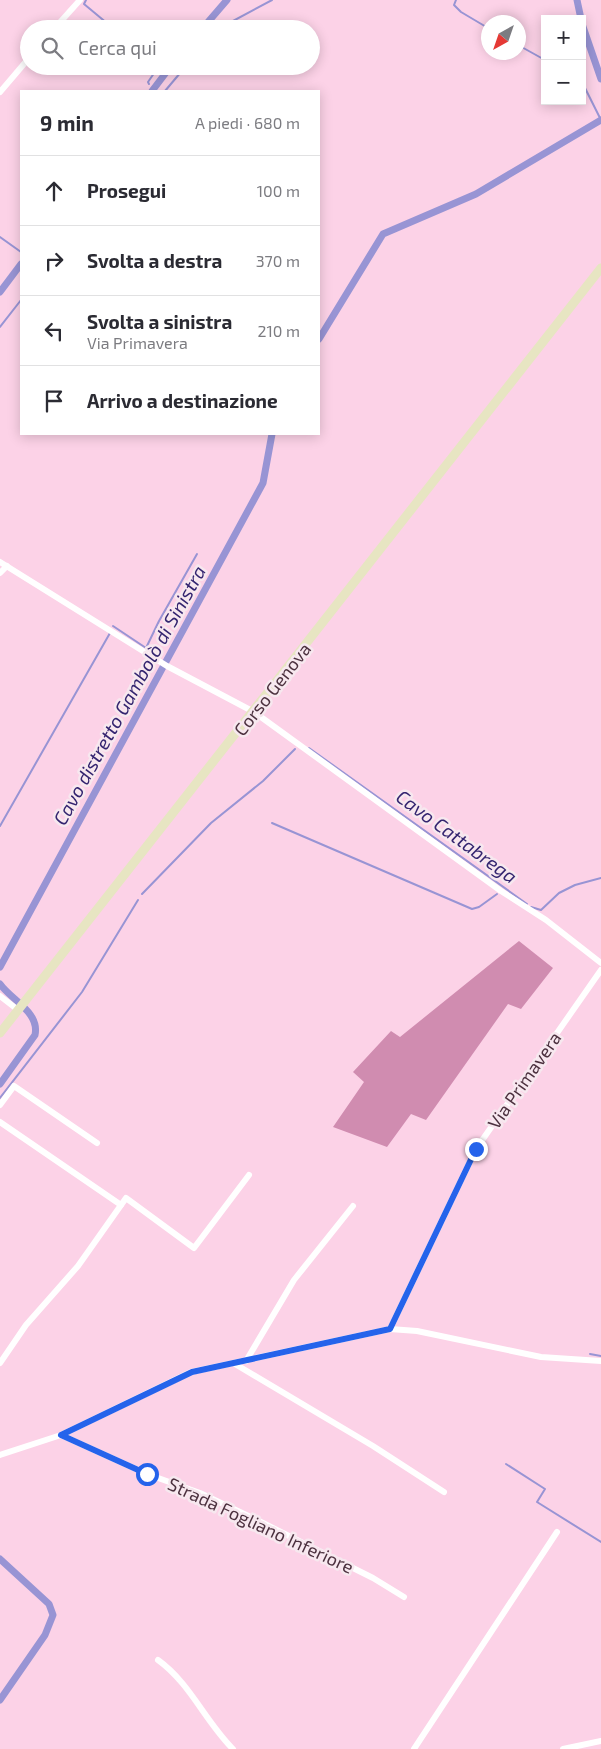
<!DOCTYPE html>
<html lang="it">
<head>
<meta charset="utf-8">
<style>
  body { margin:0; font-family:"Exo 2",sans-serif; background:#f2f2f3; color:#2b2b33 }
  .controls { position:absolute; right:15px; top:15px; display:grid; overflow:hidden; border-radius:0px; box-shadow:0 2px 12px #0003 }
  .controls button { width:45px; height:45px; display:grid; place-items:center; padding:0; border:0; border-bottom:1px solid #e1e1e2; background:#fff; color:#2b2b33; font:25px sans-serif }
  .compass { position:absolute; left:481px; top:15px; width:45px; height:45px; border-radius:50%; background:#fff; box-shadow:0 2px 12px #0003; rotate:220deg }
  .stop { position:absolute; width:15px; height:15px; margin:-11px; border:4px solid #2563eb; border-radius:50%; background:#fff }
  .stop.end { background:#2563eb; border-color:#fff; box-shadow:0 1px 5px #0008 }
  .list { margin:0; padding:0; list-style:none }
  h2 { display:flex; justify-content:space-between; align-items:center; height:65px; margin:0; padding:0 20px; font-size:21px }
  h2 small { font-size:16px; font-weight:400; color:#7c7c81 }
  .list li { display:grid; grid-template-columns:32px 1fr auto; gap:15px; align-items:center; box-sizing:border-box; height:70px; padding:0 20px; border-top:1px solid #e1e1e2 }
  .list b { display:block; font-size:19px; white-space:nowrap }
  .list p { margin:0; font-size:16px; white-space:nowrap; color:#7c7c81 }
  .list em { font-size:16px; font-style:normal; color:#7c7c81 }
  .icon { flex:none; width:28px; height:28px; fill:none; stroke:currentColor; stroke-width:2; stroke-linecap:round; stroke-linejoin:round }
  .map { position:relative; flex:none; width:601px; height:1749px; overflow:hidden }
  .search { position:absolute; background:#fff; box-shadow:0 2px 12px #0003; left:20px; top:20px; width:300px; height:55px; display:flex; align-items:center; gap:12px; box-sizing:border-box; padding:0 18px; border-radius:28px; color:#7c7c81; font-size:19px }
  .panel { position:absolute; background:#fff; box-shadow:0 2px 12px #0003; left:20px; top:90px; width:300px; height:345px; border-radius:0px }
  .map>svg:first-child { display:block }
</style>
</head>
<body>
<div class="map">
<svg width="601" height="1749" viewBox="0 0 601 1749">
  <rect width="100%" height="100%" fill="#fcd2e7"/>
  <!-- forest -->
  <polygon fill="#d08cb0" points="519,941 553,968 521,1009 508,1004 426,1120 411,1114 387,1147 333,1127 364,1082 353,1072 391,1031 400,1037"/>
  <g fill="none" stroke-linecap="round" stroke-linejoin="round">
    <!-- stream -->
    <g stroke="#9894d4" stroke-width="2">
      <polyline points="86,0 84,4 114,29"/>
      <polyline points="456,0 454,5 461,12 488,28"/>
      <polyline points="218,29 272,0"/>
      <polyline points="518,45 545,60"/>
      <polyline points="582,82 601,120"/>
      <polyline points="149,84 148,82 159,66"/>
      <polyline points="165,91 186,66"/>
      <polyline points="0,237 21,252"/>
      <polyline points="0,327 21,300"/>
      <polyline points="113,626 146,648 159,621 197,554"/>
      <polyline points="309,748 527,904"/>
      <polyline points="272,823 472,909 479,907 497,894"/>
      <polyline points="0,826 110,633"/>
      <polyline points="142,894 211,823 263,781 295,749"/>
      <polyline points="531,907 541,910 559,893 575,885 601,878"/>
      <polyline points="0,987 2,987"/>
      <polyline points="0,1098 82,992 138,900"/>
      <polyline points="590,1354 601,1356"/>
      <polyline points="506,1464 545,1489 537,1502 601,1542"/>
    </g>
    <!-- canal -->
    <g stroke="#9894d4" stroke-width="7">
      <polyline points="577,0 581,19"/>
      <polyline points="582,24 601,79"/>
      <polyline points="202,29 227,0"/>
      <polyline points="152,91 171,66"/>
      <polyline points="0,292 21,264"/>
      <polyline points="319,339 383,234 476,194 601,120"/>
      <polyline points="0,967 263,483 272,434"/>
      <path d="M 0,984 C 11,1000 40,1012 35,1035 L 0,1084"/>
      <polyline points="0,1559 49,1604 53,1615 45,1635 0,1700"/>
    </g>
    <!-- minor -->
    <g stroke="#fff" stroke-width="6">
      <polyline points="54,29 80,0"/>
      <polyline points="0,92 29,58"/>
      <polyline points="0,562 167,666 254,712 501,891 546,920 601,963"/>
      <polyline points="0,573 7,566"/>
      <polyline points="0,996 18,1010"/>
      <polyline points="0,1105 14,1086 97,1143"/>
      <polyline points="0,1122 121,1205"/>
      <polyline points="390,1329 476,1149 601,970"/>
      <polyline points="246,1361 294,1280 353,1206"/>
      <polyline points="0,1363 26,1325 78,1266 126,1198 194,1248 249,1175"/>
      <polyline points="235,1364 373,1446 444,1492"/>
      <polyline points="61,1435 147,1474 200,1493 257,1520 373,1578 404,1597"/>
      <polyline points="0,1455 61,1435 191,1372 390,1329 417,1331 541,1357 601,1361"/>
      <path d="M 158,1660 C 190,1683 205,1721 233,1749"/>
      <polyline points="414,1749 557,1532"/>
      <polyline points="563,1749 601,1741"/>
    </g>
    <!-- secondary -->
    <polyline stroke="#e7e5c2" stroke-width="9" points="0,1033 601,268"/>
  </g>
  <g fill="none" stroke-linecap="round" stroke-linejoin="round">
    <!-- route -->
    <polyline stroke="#2563eb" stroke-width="6" points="147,1474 61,1435 192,1372 390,1329 476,1149"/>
  </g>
  <g text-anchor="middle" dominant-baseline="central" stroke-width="5" stroke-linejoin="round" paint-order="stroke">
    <!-- street labels -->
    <g font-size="18" fill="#4c313f" stroke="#f7e8ef">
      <text transform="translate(272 689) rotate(-52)">Corso Genova</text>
      <text transform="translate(524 1080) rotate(-55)">Via Primavera</text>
      <text transform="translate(261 1525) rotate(25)">Strada Fogliano Inferiore</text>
    </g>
    <!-- water labels -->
    <g font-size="19" font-style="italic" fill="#342570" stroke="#f7e8ef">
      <text transform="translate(129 695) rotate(-61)">Cavo distretto Gambolò di Sinistra</text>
      <text transform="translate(457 836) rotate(36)">Cavo Cattabrega</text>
    </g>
  </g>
</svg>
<div class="controls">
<button>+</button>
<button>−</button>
</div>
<svg class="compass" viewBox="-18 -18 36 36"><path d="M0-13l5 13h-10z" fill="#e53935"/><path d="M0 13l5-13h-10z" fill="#7c7c81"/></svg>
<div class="stop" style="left:147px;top:1474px"></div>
<div class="stop end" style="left:476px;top:1149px"></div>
<div class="search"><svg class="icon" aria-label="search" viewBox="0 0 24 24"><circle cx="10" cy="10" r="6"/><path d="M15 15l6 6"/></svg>Cerca qui</div>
<section class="panel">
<h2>9 min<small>A piedi · 680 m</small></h2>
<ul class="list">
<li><svg class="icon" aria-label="ahead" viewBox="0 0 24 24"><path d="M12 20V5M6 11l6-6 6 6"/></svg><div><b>Prosegui</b></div><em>100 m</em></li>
<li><svg class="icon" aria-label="right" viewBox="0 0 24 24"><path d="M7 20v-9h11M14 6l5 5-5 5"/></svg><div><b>Svolta a destra</b></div><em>370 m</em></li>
<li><svg class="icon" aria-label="left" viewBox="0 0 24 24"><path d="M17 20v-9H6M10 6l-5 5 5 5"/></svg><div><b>Svolta a sinistra</b><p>Via Primavera</p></div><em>210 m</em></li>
<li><svg class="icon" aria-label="arrive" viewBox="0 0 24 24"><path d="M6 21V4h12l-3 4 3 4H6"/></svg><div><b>Arrivo a destinazione</b></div></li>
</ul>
</section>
</div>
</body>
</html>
